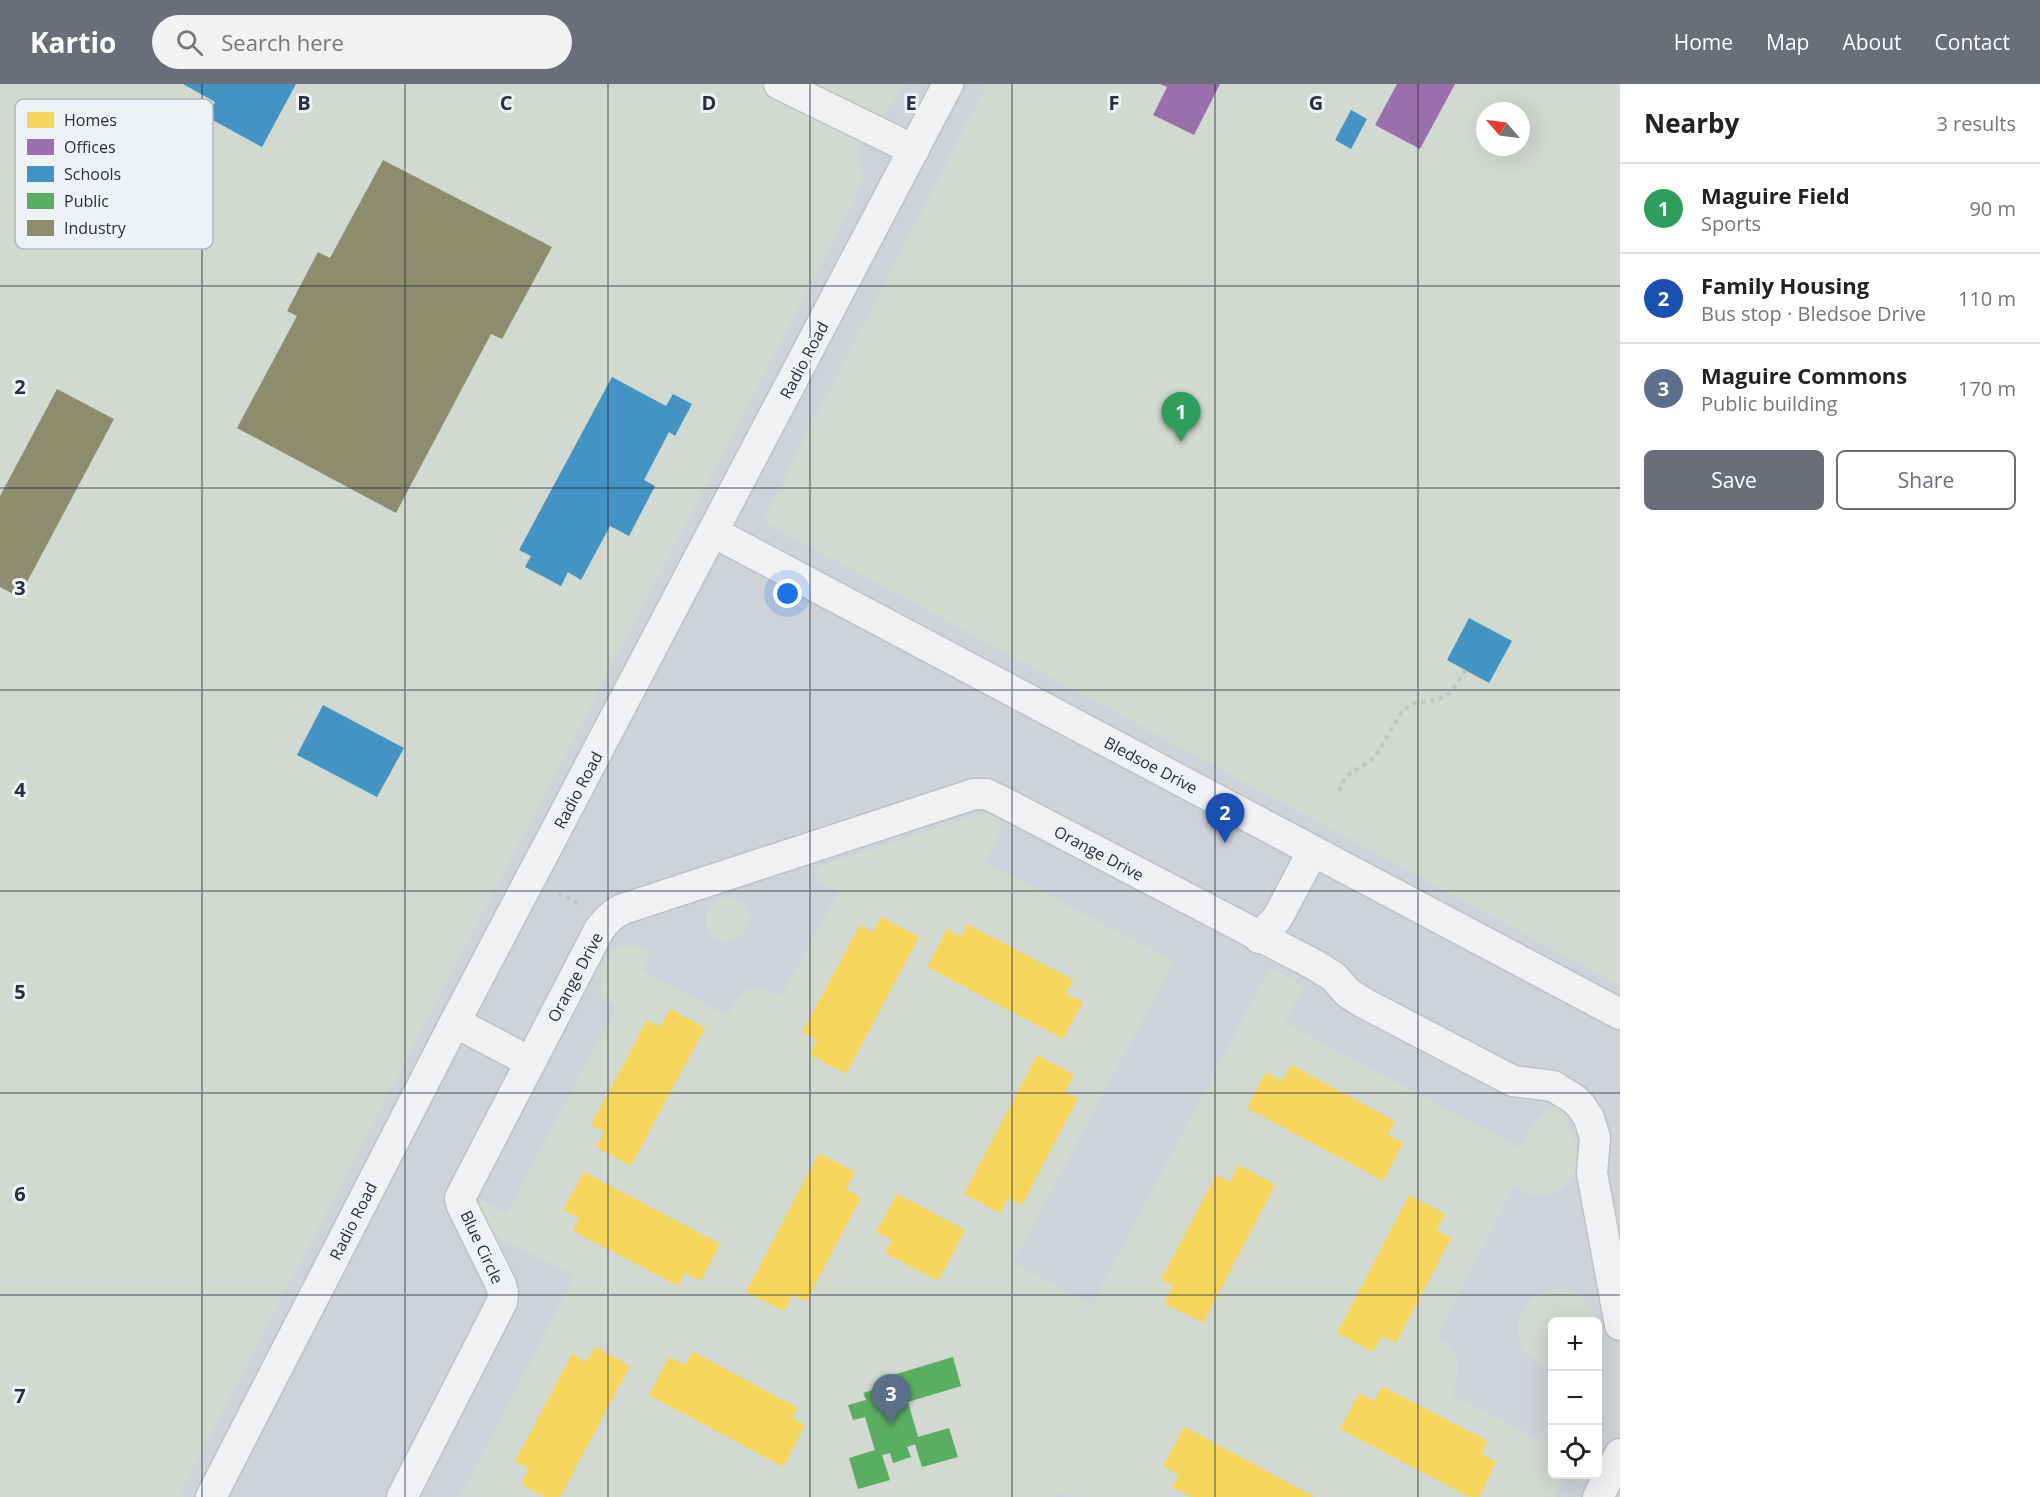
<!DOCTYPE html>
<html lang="en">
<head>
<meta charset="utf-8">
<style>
  body { margin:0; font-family:"Open Sans",sans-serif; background:#f2f2f2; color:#222 }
  .controls { position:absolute; right:18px; bottom:18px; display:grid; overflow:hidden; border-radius:9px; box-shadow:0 6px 24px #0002 }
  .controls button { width:54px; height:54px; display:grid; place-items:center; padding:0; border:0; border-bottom:2px solid #e0e0e0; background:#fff; color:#222; font:30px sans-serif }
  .compass { position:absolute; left:1476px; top:18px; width:54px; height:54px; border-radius:50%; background:#fff; box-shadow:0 6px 24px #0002; rotate:298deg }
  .you { position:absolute; left:788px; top:510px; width:21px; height:21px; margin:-15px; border:4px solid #fff; border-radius:50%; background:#1a73e8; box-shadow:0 0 0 9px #1a73e833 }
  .badge { display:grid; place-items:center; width:39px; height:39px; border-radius:50%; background:#696e78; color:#fff; font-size:20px; font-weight:700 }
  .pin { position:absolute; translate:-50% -50px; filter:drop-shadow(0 2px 3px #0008) }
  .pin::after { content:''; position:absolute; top:32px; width:21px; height:18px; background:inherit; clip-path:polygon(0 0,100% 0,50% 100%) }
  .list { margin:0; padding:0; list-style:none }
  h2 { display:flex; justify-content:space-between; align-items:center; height:78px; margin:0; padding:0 24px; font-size:26px }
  h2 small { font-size:20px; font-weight:400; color:#767676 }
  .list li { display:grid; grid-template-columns:39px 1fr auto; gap:18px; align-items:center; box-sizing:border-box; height:90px; padding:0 24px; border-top:2px solid #e0e0e0 }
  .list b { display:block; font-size:22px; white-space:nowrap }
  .list p { margin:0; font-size:20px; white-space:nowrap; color:#767676 }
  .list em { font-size:20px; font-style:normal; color:#767676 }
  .actions { display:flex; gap:12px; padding:18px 24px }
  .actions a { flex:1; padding:14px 0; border:2px solid #696e78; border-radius:9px; text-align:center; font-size:21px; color:#696e78 }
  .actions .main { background:#696e78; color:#fff }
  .icon { flex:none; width:33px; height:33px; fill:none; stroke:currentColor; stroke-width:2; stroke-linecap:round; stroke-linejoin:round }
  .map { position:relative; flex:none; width:1620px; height:1413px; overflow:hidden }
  header { display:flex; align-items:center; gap:36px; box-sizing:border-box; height:84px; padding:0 30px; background:#696e78; color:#fff }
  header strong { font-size:28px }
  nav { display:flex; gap:33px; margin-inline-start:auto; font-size:21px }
  .search { width:420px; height:54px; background:#f2f2f2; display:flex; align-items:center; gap:15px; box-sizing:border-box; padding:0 21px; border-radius:33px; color:#767676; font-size:22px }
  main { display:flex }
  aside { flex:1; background:#fff }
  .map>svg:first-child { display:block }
</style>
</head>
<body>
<header>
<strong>Kartio</strong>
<div class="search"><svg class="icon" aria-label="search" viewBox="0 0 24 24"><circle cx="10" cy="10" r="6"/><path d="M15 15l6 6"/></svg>Search here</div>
<nav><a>Home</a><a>Map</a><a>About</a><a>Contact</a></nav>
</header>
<main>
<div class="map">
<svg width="1620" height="1413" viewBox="0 0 1620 1413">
  <rect width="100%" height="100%" fill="#e1e3e5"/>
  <!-- built -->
  <path fill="#cfd2d8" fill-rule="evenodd" d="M 0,0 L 1620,0 L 1620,1413 L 0,1413 ZM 1485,27 L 1521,27 L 1521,63 L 1485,63 ZM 1552,1238 L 1598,1238 L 1598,1390 L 1552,1390 Z"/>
  <!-- green -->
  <g fill="#d1d9d1" fill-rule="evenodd">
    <path d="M 0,0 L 904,0 L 897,13 L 855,67 C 863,82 863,93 858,110 L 178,1413 L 0,1413 Z"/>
    <path d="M 987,0 L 1620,0 L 1620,902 L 768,440 L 766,430 ZM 1485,27 L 1521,27 L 1521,63 L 1485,63 Z"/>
    <path d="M 987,728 L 999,734 L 1002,745 L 985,778 L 1174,877 L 1013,1179 L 1092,1220 L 1270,884 L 1304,901 L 1285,939 L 1520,1064 C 1528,1051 1545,1006 1565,1034 C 1569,1046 1578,1062 1578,1075 C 1578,1096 1556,1114 1536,1111 C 1528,1110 1521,1105 1514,1102 L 1437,1253 C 1462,1269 1462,1286 1452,1311 L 1546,1359 L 1552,1352 L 1552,1390 L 1591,1391 C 1584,1400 1575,1400 1566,1395 L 1556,1413 L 1479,1413 L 1496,1379 L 1481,1370 L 1487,1357 L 1374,1317 L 1359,1309 L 1340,1345 L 1469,1413 L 1315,1413 L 1184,1343 L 1163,1382 L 1179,1391 L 1173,1403 L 1192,1413 L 1070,1413 L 1059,1407 L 1056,1413 L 560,1413 L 630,1282 L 595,1263 L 586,1278 L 572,1271 L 515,1377 L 529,1385 L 521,1400 L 545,1413 L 460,1413 L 575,1192 L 494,1151 L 478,1122 L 478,1118 L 483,1117 L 507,1129 L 616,923 L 600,913 C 598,879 613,847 651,868 L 642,887 L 728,932 C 745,900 747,900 781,912 L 838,809 L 816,797 L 815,788 L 820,782 ZM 968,840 L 1073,896 L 1066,910 L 1083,919 L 1063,955 L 927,883 L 947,846 L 961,853 ZM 860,841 L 873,848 L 919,854 L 846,990 L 810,971 L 817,956 L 803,947 ZM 670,925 L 705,945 L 631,1082 L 596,1063 ZM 1037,972 L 1074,991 L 1065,1008 L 1077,1015 L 1022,1121 L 1008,1114 L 1000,1129 L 964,1110 ZM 1291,982 L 1395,1037 L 1388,1051 L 1403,1059 L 1383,1097 L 1247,1024 L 1266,988 L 1282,997 ZM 819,1069 L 855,1088 L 846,1106 L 861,1113 L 793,1211 L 784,1227 L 746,1207 ZM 1238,1082 L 1275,1101 L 1203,1239 L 1164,1219 L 1173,1202 L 1161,1196 L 1230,1098 ZM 584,1088 L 720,1160 L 701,1197 L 685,1189 L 678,1202 L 573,1147 L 579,1134 L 564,1125 ZM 897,1111 L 965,1146 L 938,1197 L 886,1169 L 892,1156 L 877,1148 ZM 1410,1111 L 1445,1130 L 1437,1146 L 1451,1154 L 1396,1259 L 1382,1252 L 1373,1268 L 1337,1249 ZM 692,1268 L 797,1323 L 792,1334 L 805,1341 L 783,1382 L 649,1311 L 669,1273 L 685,1281 ZM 953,1273 L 961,1302 L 908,1318 L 918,1353 L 949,1344 L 958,1373 L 923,1383 L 915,1360 L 907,1363 L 910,1373 L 893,1379 L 890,1369 L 882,1371 L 889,1396 L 859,1405 L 849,1374 L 874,1366 L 865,1333 L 853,1336 L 849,1321 L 866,1316 L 864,1309 L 895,1299 L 893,1291 Z"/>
    <circle cx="727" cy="835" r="22"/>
    <path d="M 1563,1204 C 1582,1209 1592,1219 1597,1238 L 1552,1238 L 1552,1283 C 1503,1274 1507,1207 1563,1204 Z"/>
  </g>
  <!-- homes -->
  <g fill="#f6d55c">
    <polygon points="881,833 919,853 846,990 810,971 817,956 802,948 860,841 873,848"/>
    <polygon points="967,840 1073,896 1066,910 1083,918 1063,955 927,883 947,845 961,853"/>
    <polygon points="670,925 705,944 631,1082 596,1063 605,1048 591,1041 647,936 660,943"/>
    <polygon points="1037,971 1074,991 1065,1008 1078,1014 1022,1121 1008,1114 1000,1129 964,1110"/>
    <polygon points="1291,981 1395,1037 1388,1051 1403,1059 1383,1097 1247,1024 1266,988 1282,997"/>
    <polygon points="819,1069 855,1088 846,1106 861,1113 806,1218 793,1211 784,1227 746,1208"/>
    <polygon points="1239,1081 1275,1101 1203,1239 1164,1219 1173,1202 1161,1196 1216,1091 1230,1098"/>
    <polygon points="584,1088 720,1160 701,1197 685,1189 678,1202 573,1147 579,1134 563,1126"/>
    <polygon points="897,1110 965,1146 938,1197 885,1169 892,1156 876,1148"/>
    <polygon points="1409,1111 1445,1130 1437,1146 1451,1154 1396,1259 1382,1252 1373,1268 1337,1249"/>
    <polygon points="595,1263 630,1282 560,1413 545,1413 521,1400 529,1385 515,1377 572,1270 586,1278"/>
    <polygon points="692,1267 798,1324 792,1334 805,1341 783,1383 649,1311 669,1273 685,1281"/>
    <polygon points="1382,1302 1488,1357 1481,1370 1496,1378 1479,1413 1469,1413 1340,1345 1359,1309 1374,1317"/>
    <polygon points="1184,1343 1203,1353 1315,1413 1192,1413 1172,1403 1179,1391 1163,1382"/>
  </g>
  <!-- offices -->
  <g fill="#9970ab">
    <polygon points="1160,0 1220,0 1194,51 1153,31 1167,3"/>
    <polygon points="1397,0 1455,0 1420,65 1375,41"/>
  </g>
  <!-- schools -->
  <g fill="#4393c3">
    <polygon points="183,0 296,0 262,63 207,33 215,18"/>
    <polygon points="1351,26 1367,35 1351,65 1335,56"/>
    <polygon points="612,293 666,322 673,310 692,320 675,352 669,348 644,396 655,402 629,452 610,442 581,496 568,488 561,502 525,483 531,472 519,466"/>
    <polygon points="1469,534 1512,557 1489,599 1447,576"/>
    <polygon points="323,621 404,664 377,713 297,671"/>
  </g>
  <!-- public -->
  <polygon fill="#5aae61" points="953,1273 961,1302 908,1318 918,1353 949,1344 958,1373 922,1383 915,1360 907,1363 911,1373 893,1379 890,1369 882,1371 890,1396 858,1405 849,1374 875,1366 865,1333 853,1336 848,1321 866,1316 863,1309 895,1299 893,1291"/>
  <!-- industry -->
  <g fill="#8c8c6e">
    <polygon points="383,76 552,163 502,255 491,250 396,429 237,344 297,232 287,227 318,168 330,174"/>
    <polygon points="57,305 114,335 19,513 0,503 0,412"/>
  </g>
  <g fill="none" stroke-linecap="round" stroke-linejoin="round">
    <defs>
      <g id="street">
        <polyline points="779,0 914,66"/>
        <polyline points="713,448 1620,930"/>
        <polyline points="1259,854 1278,833 1313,767"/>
        <polyline points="455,938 530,978"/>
        <polyline points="211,1413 455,938 948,0"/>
        <path d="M 402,1413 L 502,1218 L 503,1209 L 501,1201 L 462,1122 L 460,1114 L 599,846 C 606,837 612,830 623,825 L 974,710 L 986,710 L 999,716 L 1315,881 L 1334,893 L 1347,908 L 1362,918 L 1513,997 L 1553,1002 L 1574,1015 L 1581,1022 L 1589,1034 L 1595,1054 L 1592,1089 L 1620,1241"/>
        <polyline points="1598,1413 1620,1370"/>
      </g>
    </defs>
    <!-- street casing -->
    <use href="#street" stroke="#bfc1c3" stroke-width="33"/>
    <!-- path -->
    <g stroke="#c3c4c9" stroke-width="4" stroke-dasharray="4.5 4.5" stroke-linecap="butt">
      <polyline points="1339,707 1346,692 1369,678 1379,667 1402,627 1412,620 1440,615 1451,608 1466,586"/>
      <polyline points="558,809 579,820"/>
    </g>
    <!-- street -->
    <use href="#street" stroke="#f0f1f3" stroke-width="30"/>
  </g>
  <!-- grid -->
  <path fill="none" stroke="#292f3e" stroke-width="1.5" stroke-opacity="0.55" d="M 202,0 L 202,1413M 405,0 L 405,1413M 608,0 L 608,1413M 810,0 L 810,1413M 1012,0 L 1012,1413M 1215,0 L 1215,1413M 1418,0 L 1418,1413M 0,202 L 1620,202M 0,404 L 1620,404M 0,606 L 1620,606M 0,807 L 1620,807M 0,1009 L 1620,1009M 0,1211 L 1620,1211"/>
  <g text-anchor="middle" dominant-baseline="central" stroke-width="6" stroke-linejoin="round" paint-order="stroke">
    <!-- street labels -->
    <g font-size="16" fill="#292f3e" stroke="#eef1f5">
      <text transform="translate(804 276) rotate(-62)">Radio Road</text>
      <text transform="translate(1151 681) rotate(28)">Bledsoe Drive</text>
      <text transform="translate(578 706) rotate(-62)">Radio Road</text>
      <text transform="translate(1099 769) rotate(28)">Orange Drive</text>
      <text transform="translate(575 893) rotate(-62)">Orange Drive</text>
      <text transform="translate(353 1137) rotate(-63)">Radio Road</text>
      <text transform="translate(482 1163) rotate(65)">Blue Circle</text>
    </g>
  </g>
  <!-- legend -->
  <rect x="15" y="15" width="198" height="150" rx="9" fill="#eef1f5" stroke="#b3b7be" stroke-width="1.5"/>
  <rect x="27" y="28" width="27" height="16" fill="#f6d55c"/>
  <rect x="27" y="55" width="27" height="16" fill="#9970ab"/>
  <rect x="27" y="82" width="27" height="16" fill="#4393c3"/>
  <rect x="27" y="109" width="27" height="16" fill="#5aae61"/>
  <rect x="27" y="136" width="27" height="16" fill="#8c8c6e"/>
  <g font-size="16" fill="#292f3e">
    <text x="64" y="42">Homes</text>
    <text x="64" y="69">Offices</text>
    <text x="64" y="96">Schools</text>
    <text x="64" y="123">Public</text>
    <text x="64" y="150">Industry</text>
  </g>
  <g font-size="20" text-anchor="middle" font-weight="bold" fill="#292f3e" stroke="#eef1f5" stroke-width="6" stroke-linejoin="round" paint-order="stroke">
    <text x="304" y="26">B</text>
    <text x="506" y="26">C</text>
    <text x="709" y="26">D</text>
    <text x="911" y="26">E</text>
    <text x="1114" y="26">F</text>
    <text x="1316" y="26">G</text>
    <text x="20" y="310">2</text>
    <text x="20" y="511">3</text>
    <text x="20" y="713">4</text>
    <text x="20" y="915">5</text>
    <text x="20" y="1117">6</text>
    <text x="20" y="1319">7</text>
  </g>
</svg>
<div class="controls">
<button>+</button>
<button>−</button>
<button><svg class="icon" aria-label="locate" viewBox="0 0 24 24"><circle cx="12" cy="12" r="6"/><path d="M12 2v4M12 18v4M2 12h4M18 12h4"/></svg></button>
</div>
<svg class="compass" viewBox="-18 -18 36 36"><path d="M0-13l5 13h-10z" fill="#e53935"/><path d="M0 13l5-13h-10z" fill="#767676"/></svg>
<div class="you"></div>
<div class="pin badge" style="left:1181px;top:358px;background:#2e9e5b">1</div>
<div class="pin badge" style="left:1225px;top:759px;background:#1a4fb4">2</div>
<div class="pin badge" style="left:891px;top:1340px;background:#5c6f8a">3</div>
</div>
<aside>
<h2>Nearby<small>3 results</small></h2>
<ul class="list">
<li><span class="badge" style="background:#2e9e5b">1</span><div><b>Maguire Field</b><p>Sports</p></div><em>90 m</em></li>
<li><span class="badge" style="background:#1a4fb4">2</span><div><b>Family Housing</b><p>Bus stop · Bledsoe Drive</p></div><em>110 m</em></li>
<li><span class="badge" style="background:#5c6f8a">3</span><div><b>Maguire Commons</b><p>Public building</p></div><em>170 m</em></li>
</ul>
<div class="actions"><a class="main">Save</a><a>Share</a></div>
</aside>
</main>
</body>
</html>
